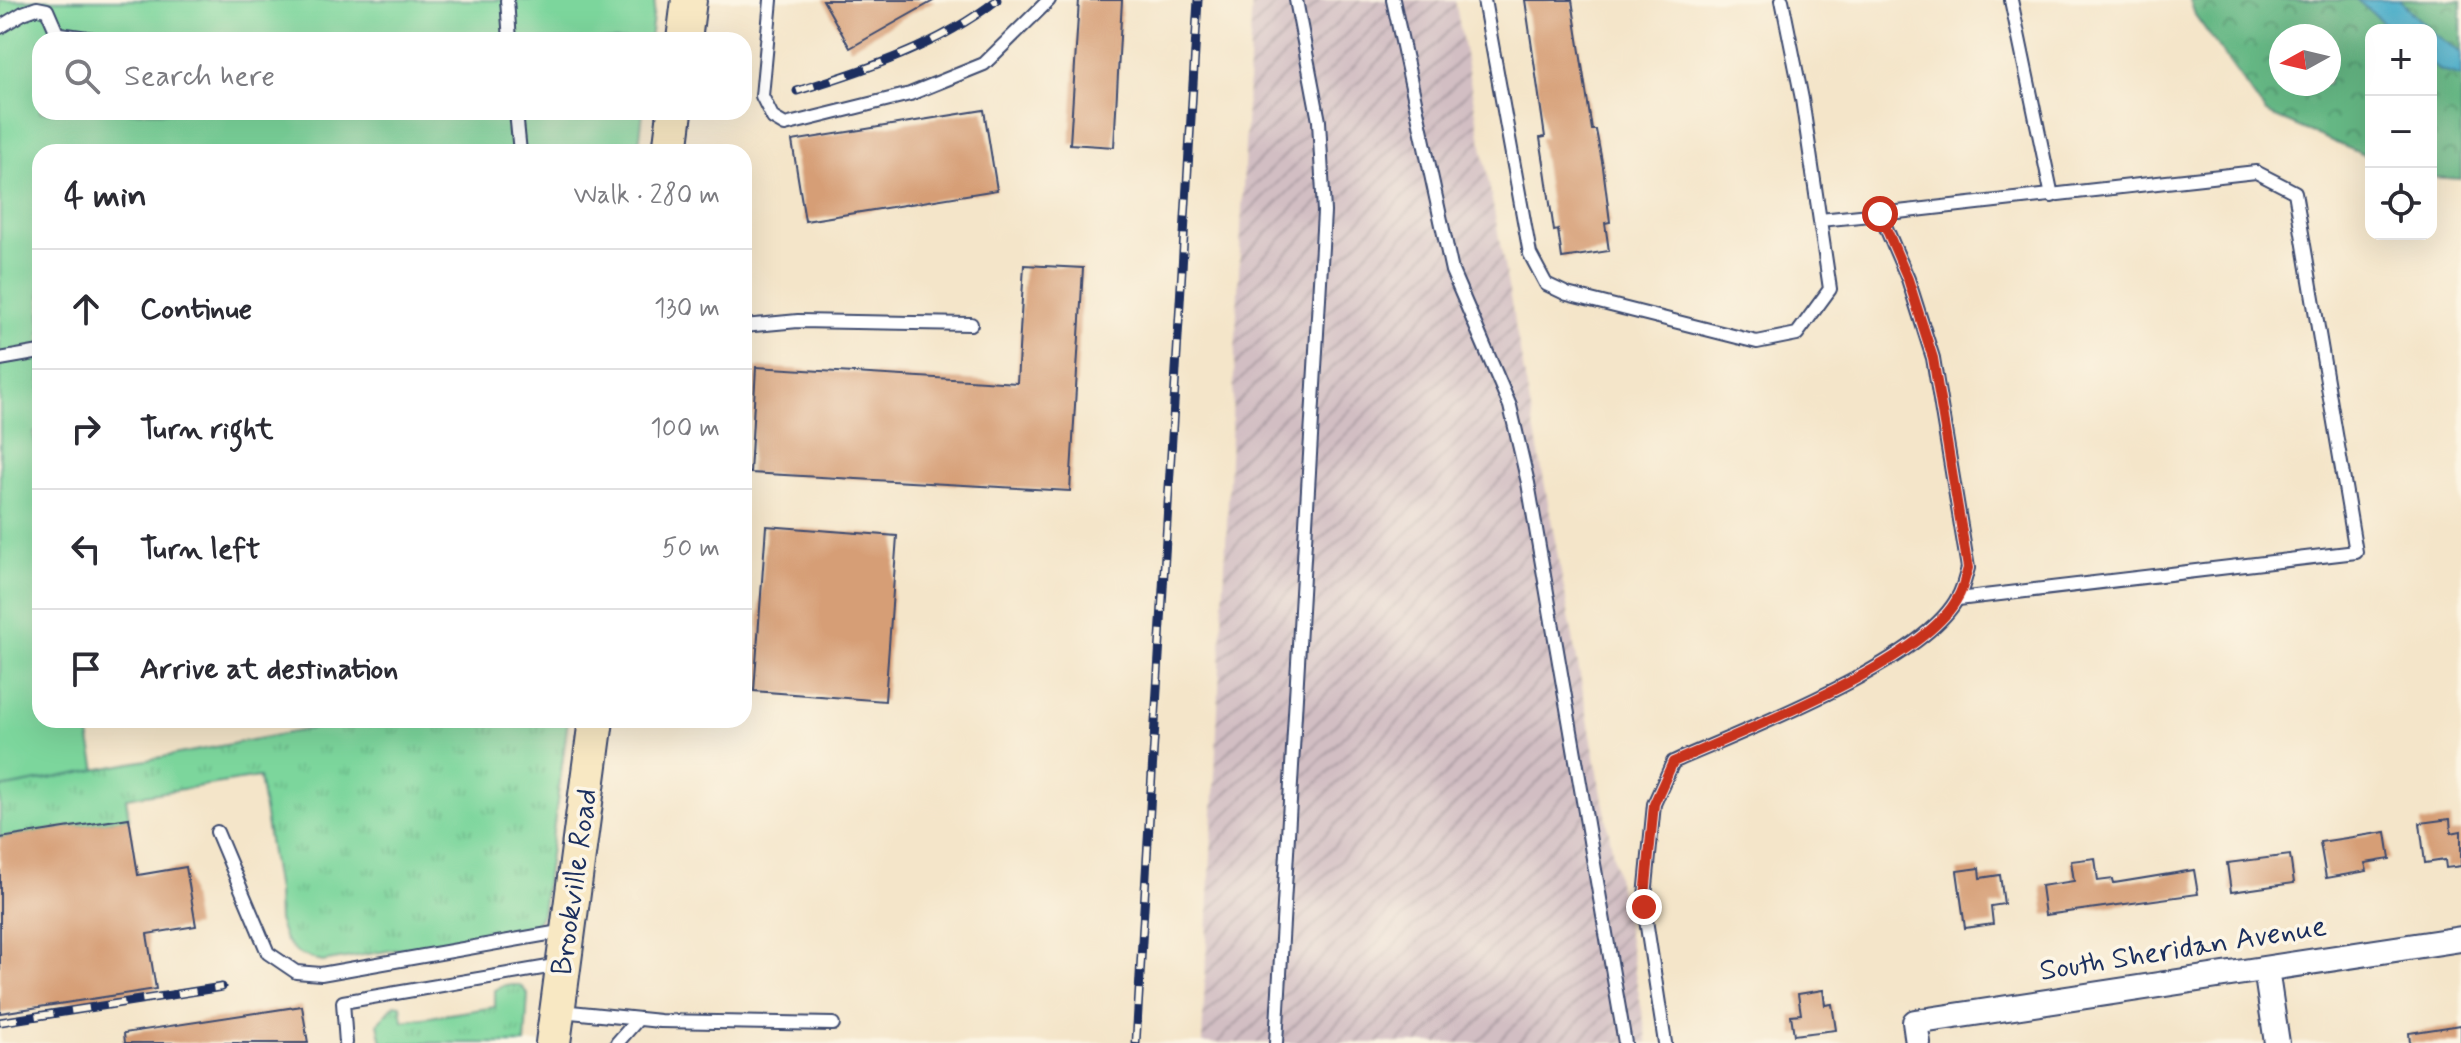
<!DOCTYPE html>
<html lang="en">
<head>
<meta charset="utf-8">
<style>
  body { margin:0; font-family:Mynerve,sans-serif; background:#f2f2f3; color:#2b2b33 }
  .controls { position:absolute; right:24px; top:24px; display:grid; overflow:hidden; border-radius:16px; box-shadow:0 8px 32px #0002 }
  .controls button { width:72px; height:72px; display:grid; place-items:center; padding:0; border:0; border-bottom:2px solid #e1e1e2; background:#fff; color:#2b2b33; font:40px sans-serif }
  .compass { position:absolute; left:2269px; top:24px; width:72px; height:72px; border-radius:50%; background:#fff; box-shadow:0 8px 32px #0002; rotate:262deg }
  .stop { position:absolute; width:24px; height:24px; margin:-18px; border:6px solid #c8321e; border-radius:50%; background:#fff }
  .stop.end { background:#c8321e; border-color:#fff; box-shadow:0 2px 8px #0008 }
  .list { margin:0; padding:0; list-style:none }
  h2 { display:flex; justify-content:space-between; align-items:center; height:104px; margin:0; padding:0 32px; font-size:34px }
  h2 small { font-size:26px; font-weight:400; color:#7c7c81 }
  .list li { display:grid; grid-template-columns:52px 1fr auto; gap:24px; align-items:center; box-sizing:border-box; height:120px; padding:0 32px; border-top:2px solid #e1e1e2 }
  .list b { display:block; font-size:30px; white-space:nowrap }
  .list em { font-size:26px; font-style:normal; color:#7c7c81 }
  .icon { flex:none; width:44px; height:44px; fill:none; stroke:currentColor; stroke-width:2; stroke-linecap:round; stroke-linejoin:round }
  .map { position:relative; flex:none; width:2461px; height:1043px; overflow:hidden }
  .search { position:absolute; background:#fff; box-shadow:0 8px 32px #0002; left:32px; top:32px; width:720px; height:88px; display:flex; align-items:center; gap:20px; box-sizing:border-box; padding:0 28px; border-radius:24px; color:#7c7c81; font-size:30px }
  .panel { position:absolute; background:#fff; box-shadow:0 8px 32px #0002; left:32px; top:144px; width:720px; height:584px; border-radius:24px }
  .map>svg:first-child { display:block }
</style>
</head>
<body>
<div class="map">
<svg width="2461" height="1043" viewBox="0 0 2461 1043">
  <defs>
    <pattern id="industrial-furrows" width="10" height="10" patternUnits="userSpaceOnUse" patternTransform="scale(2)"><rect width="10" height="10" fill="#d2bec3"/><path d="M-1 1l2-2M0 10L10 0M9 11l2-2" fill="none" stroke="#aa9ba2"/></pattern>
    <pattern id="grass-tufts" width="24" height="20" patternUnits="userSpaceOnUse" patternTransform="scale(2)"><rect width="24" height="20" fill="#7cd69c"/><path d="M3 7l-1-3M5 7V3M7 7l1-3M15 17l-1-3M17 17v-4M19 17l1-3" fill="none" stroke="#6bb889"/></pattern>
    <pattern id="forest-crowns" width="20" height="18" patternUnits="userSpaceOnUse" patternTransform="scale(2)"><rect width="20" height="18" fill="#65b784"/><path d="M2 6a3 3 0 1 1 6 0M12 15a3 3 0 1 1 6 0" fill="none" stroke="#52956f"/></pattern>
  </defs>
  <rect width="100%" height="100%" fill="#fcf5e5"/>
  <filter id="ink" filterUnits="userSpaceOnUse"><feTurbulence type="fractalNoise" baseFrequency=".0125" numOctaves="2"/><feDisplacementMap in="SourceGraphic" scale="16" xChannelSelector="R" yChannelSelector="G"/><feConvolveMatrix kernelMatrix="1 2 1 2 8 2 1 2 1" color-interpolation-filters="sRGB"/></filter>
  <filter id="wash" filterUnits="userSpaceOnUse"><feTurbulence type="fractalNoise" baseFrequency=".006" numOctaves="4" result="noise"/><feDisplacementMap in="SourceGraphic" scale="32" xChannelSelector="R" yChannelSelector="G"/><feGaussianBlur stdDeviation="1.8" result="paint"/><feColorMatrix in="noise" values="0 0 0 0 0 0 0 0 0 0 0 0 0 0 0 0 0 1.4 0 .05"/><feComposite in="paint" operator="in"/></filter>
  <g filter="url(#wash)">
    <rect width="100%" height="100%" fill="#f4e5c9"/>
    <!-- industrial -->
    <polygon fill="url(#industrial-furrows)" points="1252,0 1455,0 1648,1043 1202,1043"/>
    <!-- grass -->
    <g fill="url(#grass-tufts)" stroke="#4c827d" stroke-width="2">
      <polygon points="356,720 568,720 542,914 535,926 322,962 297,953 285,940 278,920 277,891 259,777 126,798 129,818 0,838 0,788"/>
      <polygon points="505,985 520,985 528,994 525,1043 382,1043 378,1023 395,1004 401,1005 403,1021 495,1007 495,990"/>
    </g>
    <!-- forest -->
    <path fill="url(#forest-crowns)" stroke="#407371" stroke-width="2" fill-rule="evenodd" d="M 2190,0 L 2461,0 L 2461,179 L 2431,177 L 2431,30 L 2371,30 L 2371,158 L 2266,113 L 2195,15 ZM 2281,36 L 2329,36 L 2329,84 L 2281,84 Z"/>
    <!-- pitch -->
    <polygon fill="#7cd69c" stroke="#4c827d" stroke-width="2" points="0,0 655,0 650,40 40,40 40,112 643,112 638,152 40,152 40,431 33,432 40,468 40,720 86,720 96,770 0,788"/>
    <!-- water -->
    <g fill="#4bafcb" stroke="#336f94" stroke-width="2">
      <polygon points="2357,0 2399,0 2430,30 2392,30"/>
      <polygon points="2431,31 2461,53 2461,77 2439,70 2431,63"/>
    </g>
    <g id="blocks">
      <!-- building -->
      <g fill="#d69e76">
        <polygon points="823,0 935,0 850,48"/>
        <polygon points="1079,0 1122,0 1114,147 1070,144"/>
        <polygon points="1525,0 1572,0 1592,130 1596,130 1603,167 1610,222 1605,223 1609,251 1562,258 1558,230 1554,231 1544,163 1540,138 1545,137"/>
        <polygon points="984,110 997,190 805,221 792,141"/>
        <polygon points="1024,265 1083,268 1070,491 750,473 756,367 1017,383"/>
        <polygon points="766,526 897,536 885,701 754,691"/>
        <polygon points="129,818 138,875 186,867 196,926 147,934 156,989 0,1013 0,838"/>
        <polygon points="2450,819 2451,833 2461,831 2461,866 2446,868 2445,860 2425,863 2420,823"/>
        <polygon points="2386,832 2390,859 2365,863 2367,871 2326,878 2320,842"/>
        <polygon points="2290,855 2294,883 2231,892 2227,863"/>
        <polygon points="2095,858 2098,881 2113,879 2114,883 2194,870 2198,894 2045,915 2041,886 2074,881 2071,861"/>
        <polygon points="1979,868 1980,878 2000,875 2004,904 1991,906 1993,924 1965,928 1957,871"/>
        <polygon points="1823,990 1825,1005 1832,1004 1836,1030 1794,1035 1791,1015 1801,1014 1798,994"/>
        <polygon points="302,1006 308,1043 125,1043 124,1033"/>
        <polygon points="2461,1025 2461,1043 2410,1043 2409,1033"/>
      </g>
    </g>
  </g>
  <g filter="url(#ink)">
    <use href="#blocks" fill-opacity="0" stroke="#3c4a6e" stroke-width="2"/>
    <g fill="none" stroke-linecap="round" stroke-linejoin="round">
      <defs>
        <g id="lane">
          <polyline points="507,0 510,40"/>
          <polyline points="771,0 762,96 773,118 785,125 910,94 984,64 1049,0"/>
          <polyline points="1393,0 1452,271 1510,406 1528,483 1625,1043"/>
          <polyline points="1484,0 1530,254 1546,284 1567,294 1757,342 1797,334 1830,289 1802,99 1782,0"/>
          <polyline points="2011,0 2052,196"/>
          <polyline points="0,27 23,13 37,8 47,10 60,40"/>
          <polyline points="60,34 94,39"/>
          <polyline points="516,112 520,152"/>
          <polyline points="1880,214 2256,172 2295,192 2356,552 1958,599"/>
          <polyline points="744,326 798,321 971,324"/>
          <polyline points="0,359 40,352"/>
          <polyline points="217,832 268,953 296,972 321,974 565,931"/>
          <polyline points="561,1011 660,1021 833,1024"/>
          <polyline points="346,1043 343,1002 560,965"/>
          <polyline points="617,1043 638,1019"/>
          <polyline points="1276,1043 1324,212 1319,121 1296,0"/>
          <path d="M 1665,1043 L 1644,907 L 1654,804 L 1673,762 C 1743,731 1924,663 1958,597 C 1963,589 1965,578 1968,568 L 1933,358 L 1908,279 L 1880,214 L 1820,220"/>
        </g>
        <g id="street">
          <polyline points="2266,969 2277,1043"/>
          <polyline points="1918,1043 1915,1022 2461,939"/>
        </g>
        <g id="secondary">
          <polyline points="684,40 689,0"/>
          <polyline points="670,152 675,112"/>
          <polyline points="553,1043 596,720"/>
        </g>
      </defs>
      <!-- lane casing -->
      <use href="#lane" stroke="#3c4a6e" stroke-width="16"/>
      <!-- street casing -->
      <use href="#street" stroke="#3c4a6e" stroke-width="28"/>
      <!-- secondary casing -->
      <use href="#secondary" stroke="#3c4a6e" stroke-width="38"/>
      <!-- lane -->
      <use href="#lane" stroke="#fff" stroke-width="12"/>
      <!-- street -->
      <use href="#street" stroke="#fff" stroke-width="24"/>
      <!-- secondary -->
      <use href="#secondary" stroke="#f8e8c3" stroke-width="34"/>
      <defs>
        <g id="rail">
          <path d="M 797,91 C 868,69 938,46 997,0"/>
          <polyline points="0,1022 222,987"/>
          <polyline points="1136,1043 1198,0"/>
        </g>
      </defs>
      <!-- rail casing -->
      <use href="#rail" stroke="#1b2f5e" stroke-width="9"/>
      <!-- rail -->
      <use href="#rail" stroke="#fcf5e5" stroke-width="6" stroke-dasharray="18" stroke-linecap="butt"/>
    </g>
  </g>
  <g fill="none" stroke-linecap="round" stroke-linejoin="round" filter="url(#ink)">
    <!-- route -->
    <path stroke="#c8321e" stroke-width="10" d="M 1644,907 L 1654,804 L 1673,762 C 1742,731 1925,663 1958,597 C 1963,589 1965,578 1968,568 L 1933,358 L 1908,279 L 1880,214"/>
  </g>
  <g text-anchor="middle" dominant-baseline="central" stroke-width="7" stroke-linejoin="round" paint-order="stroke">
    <!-- street labels -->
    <g font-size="30" fill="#1b2f5e" stroke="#fcf5e5">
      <text transform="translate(575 882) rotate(-82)">Brookville Road</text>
      <text transform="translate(2183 949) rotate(-9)">South Sheridan Avenue</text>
    </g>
  </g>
</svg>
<div class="controls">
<button>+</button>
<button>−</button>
<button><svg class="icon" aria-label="locate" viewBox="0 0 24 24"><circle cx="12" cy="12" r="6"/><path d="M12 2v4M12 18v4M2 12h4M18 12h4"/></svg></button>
</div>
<svg class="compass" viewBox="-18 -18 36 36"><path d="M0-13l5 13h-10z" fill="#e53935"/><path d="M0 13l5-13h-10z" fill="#7c7c81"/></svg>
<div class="stop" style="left:1880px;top:214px"></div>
<div class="stop end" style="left:1644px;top:907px"></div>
<div class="search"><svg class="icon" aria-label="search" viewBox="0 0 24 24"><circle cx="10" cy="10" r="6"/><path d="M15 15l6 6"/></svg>Search here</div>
<section class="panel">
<h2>4 min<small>Walk · 280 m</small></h2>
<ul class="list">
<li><svg class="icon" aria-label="ahead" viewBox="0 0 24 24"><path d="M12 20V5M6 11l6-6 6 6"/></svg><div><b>Continue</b></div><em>130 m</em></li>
<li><svg class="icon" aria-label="right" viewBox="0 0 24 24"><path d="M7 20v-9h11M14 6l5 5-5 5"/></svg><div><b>Turn right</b></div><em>100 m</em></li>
<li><svg class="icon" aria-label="left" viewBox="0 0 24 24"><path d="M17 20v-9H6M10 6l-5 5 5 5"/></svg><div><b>Turn left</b></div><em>50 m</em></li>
<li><svg class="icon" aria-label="arrive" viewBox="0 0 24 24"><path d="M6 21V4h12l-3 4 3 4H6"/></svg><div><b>Arrive at destination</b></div></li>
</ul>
</section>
</div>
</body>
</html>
